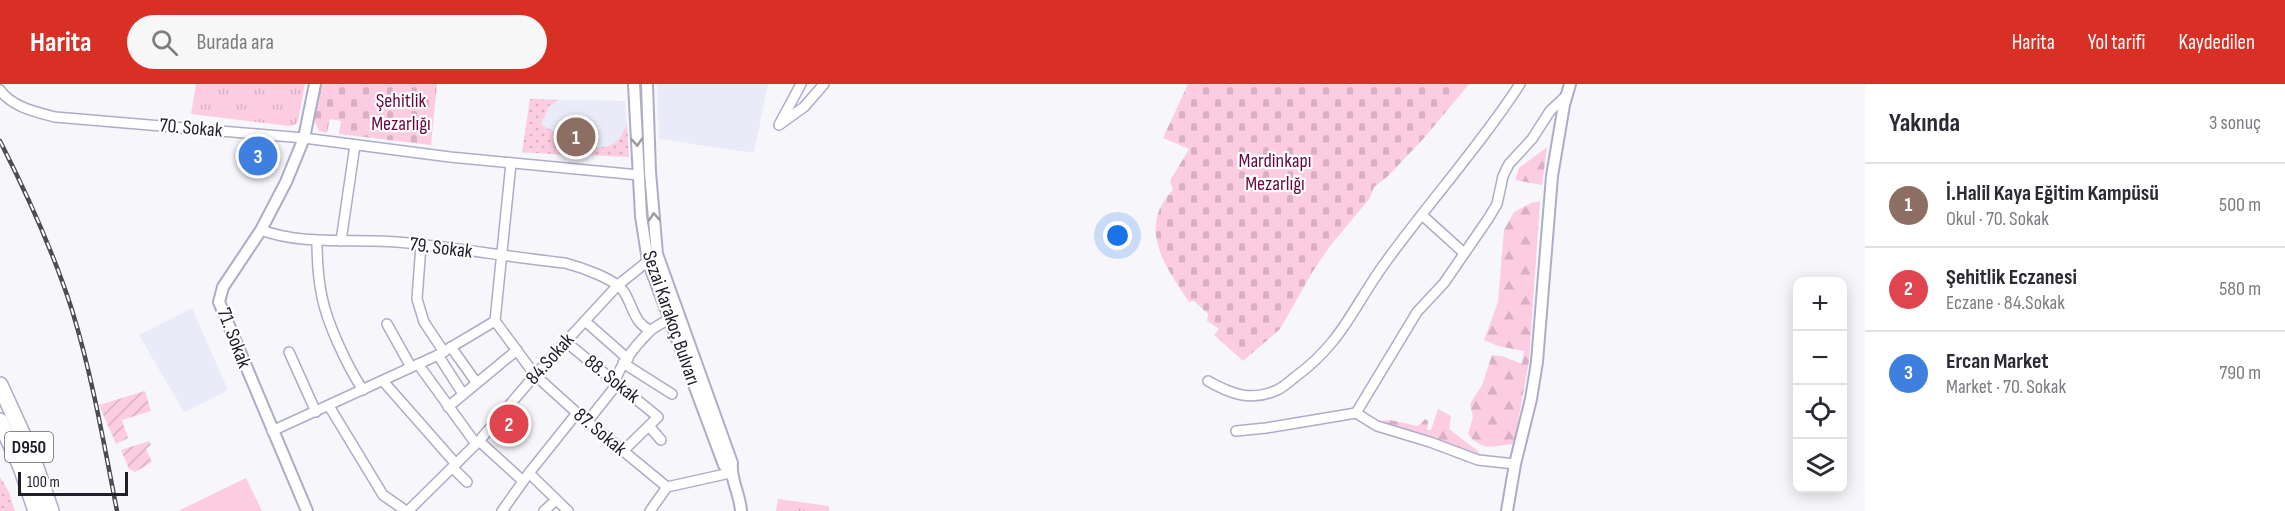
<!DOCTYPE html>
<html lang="tr">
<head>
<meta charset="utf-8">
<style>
  body { margin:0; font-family:"Sofia Sans Condensed",sans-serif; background:#f7f7f7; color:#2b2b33 }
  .controls { position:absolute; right:18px; bottom:18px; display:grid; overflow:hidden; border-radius:12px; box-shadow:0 3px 15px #0003 }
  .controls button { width:54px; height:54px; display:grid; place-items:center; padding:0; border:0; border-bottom:2px solid #e1e1e2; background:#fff; color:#2b2b33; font:30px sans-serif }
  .scale { position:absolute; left:18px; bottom:15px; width:110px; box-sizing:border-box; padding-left:6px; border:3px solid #1e1f28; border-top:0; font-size:16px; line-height:21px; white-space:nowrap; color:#1e1f28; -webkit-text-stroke:4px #fff; paint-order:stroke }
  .you { position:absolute; left:1118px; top:152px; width:21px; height:21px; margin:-15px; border:4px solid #fff; border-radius:50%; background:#1a73e8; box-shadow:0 0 0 9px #1a73e833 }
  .badge { display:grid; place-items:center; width:39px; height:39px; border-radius:50%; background:#d93025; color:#fff; font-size:20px; font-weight:700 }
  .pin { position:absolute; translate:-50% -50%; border:3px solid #fff; box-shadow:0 2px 6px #0006 }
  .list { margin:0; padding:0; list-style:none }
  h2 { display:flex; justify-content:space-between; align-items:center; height:78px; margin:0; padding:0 24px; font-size:26px }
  h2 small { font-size:20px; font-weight:400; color:#7c7c81 }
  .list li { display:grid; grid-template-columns:39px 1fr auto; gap:18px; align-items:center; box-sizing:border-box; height:84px; padding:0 24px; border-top:2px solid #e1e1e2 }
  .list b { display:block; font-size:22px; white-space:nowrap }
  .list p { margin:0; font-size:20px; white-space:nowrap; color:#7c7c81 }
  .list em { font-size:20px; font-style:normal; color:#7c7c81 }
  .icon { flex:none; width:33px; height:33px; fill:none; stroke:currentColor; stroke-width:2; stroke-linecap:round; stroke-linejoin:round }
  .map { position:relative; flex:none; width:1865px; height:427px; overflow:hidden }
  header { display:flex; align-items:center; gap:36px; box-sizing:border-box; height:84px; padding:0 30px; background:#d93025; color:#fff }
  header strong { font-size:28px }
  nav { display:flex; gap:33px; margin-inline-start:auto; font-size:21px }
  .search { width:420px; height:54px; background:#f7f7f7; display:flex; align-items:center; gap:15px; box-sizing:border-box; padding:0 21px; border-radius:33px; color:#7c7c81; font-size:22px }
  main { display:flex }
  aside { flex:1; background:#fff }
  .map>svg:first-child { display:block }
</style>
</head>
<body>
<header>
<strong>Harita</strong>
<div class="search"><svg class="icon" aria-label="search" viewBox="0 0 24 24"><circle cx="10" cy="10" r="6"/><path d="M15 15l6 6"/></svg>Burada ara</div>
<nav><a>Harita</a><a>Yol tarifi</a><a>Kaydedilen</a></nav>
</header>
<main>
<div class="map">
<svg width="1865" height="427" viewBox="0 0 1865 427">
  <defs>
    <pattern id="grass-dots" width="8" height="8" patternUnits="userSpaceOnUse" patternTransform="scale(1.5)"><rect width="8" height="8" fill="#fccde1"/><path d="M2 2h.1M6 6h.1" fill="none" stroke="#d8b0c1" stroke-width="1.8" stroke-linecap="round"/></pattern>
    <pattern id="forest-firs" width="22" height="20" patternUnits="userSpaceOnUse" patternTransform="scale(1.5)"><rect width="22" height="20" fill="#fccde1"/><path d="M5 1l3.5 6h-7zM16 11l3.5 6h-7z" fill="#d8b0c1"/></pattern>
    <pattern id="cemetery-stones" width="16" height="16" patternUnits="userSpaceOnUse" patternTransform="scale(1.5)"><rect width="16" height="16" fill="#fccde1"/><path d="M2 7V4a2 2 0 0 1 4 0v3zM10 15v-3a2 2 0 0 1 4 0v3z" fill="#d8b0c1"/></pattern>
    <pattern id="park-tufts" width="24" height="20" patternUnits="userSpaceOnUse" patternTransform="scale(1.5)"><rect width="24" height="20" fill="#fccde1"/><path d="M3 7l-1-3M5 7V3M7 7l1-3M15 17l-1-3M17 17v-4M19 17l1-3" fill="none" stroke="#d8b0c1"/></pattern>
    <pattern id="garden-furrows" width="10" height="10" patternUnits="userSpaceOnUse" patternTransform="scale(1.5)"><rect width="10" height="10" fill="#fccde1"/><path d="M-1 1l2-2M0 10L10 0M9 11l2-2" fill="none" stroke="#d8b0c1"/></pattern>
  </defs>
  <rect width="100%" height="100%" fill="#f6f6fb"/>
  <!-- built -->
  <g fill="#e9ebf8">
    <polygon points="657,0 768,0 754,69 659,55"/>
    <polygon points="530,15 625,17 629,73 522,69"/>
    <polygon points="192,224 228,306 184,328 139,251"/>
  </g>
  <!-- grass -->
  <g fill="url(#grass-dots)">
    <path d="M 530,15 L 558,16 L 549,22 L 541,40 C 550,49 581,50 569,71 L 522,68 Z"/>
    <path d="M 627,39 L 629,73 L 589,71 L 589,64 C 612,63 619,62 627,39 Z"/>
    <polygon points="0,393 9,408 15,427 0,427"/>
  </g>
  <!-- forest -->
  <g fill="url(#forest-firs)">
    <polygon points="1547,63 1542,101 1515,96 1519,84"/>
    <path d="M 1540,117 L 1529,277 L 1514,360 C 1493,362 1482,368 1468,350 L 1473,333 L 1470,320 L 1482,301 L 1492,271 L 1502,272 L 1522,280 L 1524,267 L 1498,262 L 1484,256 L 1498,218 L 1504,146 L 1514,128 L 1531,119 Z"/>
    <polygon points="1438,325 1451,332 1449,345 1478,367 1482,373 1380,340 1380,337 1390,336 1418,342 1425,335 1428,337 1427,346 1431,346"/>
  </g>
  <!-- cemetery -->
  <g fill="url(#cemetery-stones)">
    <polygon points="321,0 437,0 431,61 339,50 341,37 330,35 327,49 319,47 314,36"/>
    <path d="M 1188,0 L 1469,0 L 1424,54 L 1387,93 L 1374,103 L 1370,114 L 1330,162 L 1313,187 L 1280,245 L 1243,277 L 1214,251 L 1219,245 L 1207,237 L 1208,230 L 1194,217 L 1189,218 C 1164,181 1137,143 1173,106 L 1170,97 L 1189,65 L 1163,54 Z"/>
  </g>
  <!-- park -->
  <g fill="url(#park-tufts)">
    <polygon points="196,0 305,0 298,37 295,41 289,42 191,30"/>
    <polygon points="778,415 829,422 829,427 776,427"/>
  </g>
  <!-- garden -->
  <g fill="url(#garden-furrows)">
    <polygon points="145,307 151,327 122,336 128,354 116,360 99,321"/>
    <polygon points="149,357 151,361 146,365 152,378 135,388 129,385 121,366"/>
  </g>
  <!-- pitch -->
  <polygon fill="#fccde1" points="246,394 262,427 178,427"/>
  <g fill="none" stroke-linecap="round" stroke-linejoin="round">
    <defs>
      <g id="minor">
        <path d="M 0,6 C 12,23 36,28 55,33 L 304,54 L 450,73 L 639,91"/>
        <polyline points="780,39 801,0"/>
        <polyline points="779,41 804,23 824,0"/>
        <polyline points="511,79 495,237 535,291 577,329 667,403"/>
        <polyline points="1422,131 1464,169"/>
        <path d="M 261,146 C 305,162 351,154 397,158 C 453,163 509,173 565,179 C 580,183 616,195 624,208 C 633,222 634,239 650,246"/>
        <path d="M 317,157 C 317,176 318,194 322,213 C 327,239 348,284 363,306"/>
        <polyline points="341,157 355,61"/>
        <polyline points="421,161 417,215 424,238 444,268"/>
        <polyline points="585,237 628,275"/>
        <polyline points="387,240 411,283"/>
        <polyline points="566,258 658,333 623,367"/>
        <polyline points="451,263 476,298"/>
        <polyline points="289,268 316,328"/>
        <polyline points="438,271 463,310"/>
        <polyline points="623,279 672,310"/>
        <polyline points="418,280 476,360"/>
        <polyline points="383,297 456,380"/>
        <path d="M 1208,297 C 1231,310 1251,318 1277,306 C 1284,303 1290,297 1295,293 C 1342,259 1353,223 1385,179 C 1429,118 1479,63 1520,0"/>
        <polyline points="329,322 383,411 406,427"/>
        <polyline points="448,323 517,266"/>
        <polyline points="1356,329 1417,228 1444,199 1488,135 1497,120 1503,92 1509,80 1532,55 1550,27 1566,12"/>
        <path d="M 587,338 L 614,304 C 615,286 636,261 649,248 C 654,243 663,239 669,235"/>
        <polyline points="649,342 661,356"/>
        <polyline points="272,347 438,271 495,237"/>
        <polyline points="1236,347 1266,344 1356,329 1377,342 1430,358 1478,376 1515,380"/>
        <polyline points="479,357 523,397"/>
        <polyline points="453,384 467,398"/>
        <polyline points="529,389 568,427"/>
        <polyline points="408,427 479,357 535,291 618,201 653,173"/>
        <polyline points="502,427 529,389 577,329"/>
        <polyline points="544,427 556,416"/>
        <polyline points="650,427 667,403 730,389"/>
      </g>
      <g id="tertiary">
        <polyline points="634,0 641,132 648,177 724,381 730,389"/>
        <path d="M 647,0 L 650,88 L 657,170 L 732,379 C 730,395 740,410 741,427"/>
        <polyline points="307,427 219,218 223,203 261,146 286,98 304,54 315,0"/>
        <polyline points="1507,427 1515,380 1531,315 1537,278 1552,92 1564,21 1570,0"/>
      </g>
      <g id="trunk">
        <polyline points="0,301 31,369 51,427"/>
        <polyline points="0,337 21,383 36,427"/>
      </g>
    </defs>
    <!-- minor casing -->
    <use href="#minor" stroke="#abaec6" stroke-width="12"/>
    <!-- tertiary casing -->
    <use href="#tertiary" stroke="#abaec6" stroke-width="14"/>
    <!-- trunk casing -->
    <use href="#trunk" stroke="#abaec6" stroke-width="18"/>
    <!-- minor -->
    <use href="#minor" stroke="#fff" stroke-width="9"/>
    <!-- tertiary -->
    <use href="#tertiary" stroke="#fff" stroke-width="10"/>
    <!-- trunk -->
    <use href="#trunk" stroke="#fff" stroke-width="15"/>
    <defs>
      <path id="rail" d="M 0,57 C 28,112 53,167 72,226 C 92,291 104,360 117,427"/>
    </defs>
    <!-- rail casing -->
    <use href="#rail" stroke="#4b4c54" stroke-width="4.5"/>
    <!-- rail -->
    <use href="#rail" stroke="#fff" stroke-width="2" stroke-dasharray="7" stroke-linecap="butt"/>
  </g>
  <!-- one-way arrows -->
  <defs><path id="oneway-chevron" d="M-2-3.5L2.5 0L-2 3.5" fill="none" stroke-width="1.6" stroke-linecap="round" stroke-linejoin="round" transform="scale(1.5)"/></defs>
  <g stroke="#9a9a9e">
    <use href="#oneway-chevron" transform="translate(637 58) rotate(87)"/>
    <use href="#oneway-chevron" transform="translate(654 133) rotate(-94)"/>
  </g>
  <g text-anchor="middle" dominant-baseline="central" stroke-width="4.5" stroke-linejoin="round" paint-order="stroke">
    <!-- shield labels -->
    <rect fill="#fff" stroke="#626268" stroke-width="1.5" x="5" y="348" width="48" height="30" rx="4.5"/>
    <g font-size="18" font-weight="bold" fill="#1e1f28">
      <text x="29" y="363">D950</text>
    </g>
    <!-- park labels -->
    <g font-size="20" fill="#680843" stroke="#fff">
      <text x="401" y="17">Şehitlik<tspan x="401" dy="23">Mezarlığı</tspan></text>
      <text x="1275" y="77">Mardinkapı<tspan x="1275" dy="23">Mezarlığı</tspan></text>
    </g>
    <!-- street labels -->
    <g font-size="20" fill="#1e1f28" stroke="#fff">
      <text transform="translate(191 44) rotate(5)">70. Sokak</text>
      <text transform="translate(441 164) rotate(7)">79. Sokak</text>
      <text transform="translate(671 234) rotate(71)">Sezai Karakoç Bulvarı</text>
      <text transform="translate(234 254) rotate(69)">71. Sokak</text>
      <text transform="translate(550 275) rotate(-48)">84.Sokak</text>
      <text transform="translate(612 295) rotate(39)">88. Sokak</text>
      <text transform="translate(600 348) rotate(40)">87. Sokak</text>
    </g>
  </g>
</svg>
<div class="controls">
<button>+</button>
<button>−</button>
<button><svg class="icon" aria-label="locate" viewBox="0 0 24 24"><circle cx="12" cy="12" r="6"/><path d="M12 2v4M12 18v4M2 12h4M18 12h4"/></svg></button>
<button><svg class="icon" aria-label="layers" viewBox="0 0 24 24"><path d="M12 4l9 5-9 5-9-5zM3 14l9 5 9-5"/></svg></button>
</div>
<div class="scale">100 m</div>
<div class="you"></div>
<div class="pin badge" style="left:576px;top:53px;background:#8d6e63">1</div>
<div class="pin badge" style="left:509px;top:340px;background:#e0444e">2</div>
<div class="pin badge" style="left:258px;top:72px;background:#3f7fe0">3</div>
</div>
<aside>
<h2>Yakında<small>3 sonuç</small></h2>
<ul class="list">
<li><span class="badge" style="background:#8d6e63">1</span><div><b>İ.Halil Kaya Eğitim Kampüsü</b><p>Okul · 70. Sokak</p></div><em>500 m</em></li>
<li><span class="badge" style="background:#e0444e">2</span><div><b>Şehitlik Eczanesi</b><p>Eczane · 84.Sokak</p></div><em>580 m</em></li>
<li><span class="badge" style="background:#3f7fe0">3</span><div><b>Ercan Market</b><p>Market · 70. Sokak</p></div><em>790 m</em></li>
</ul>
</aside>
</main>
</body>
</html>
